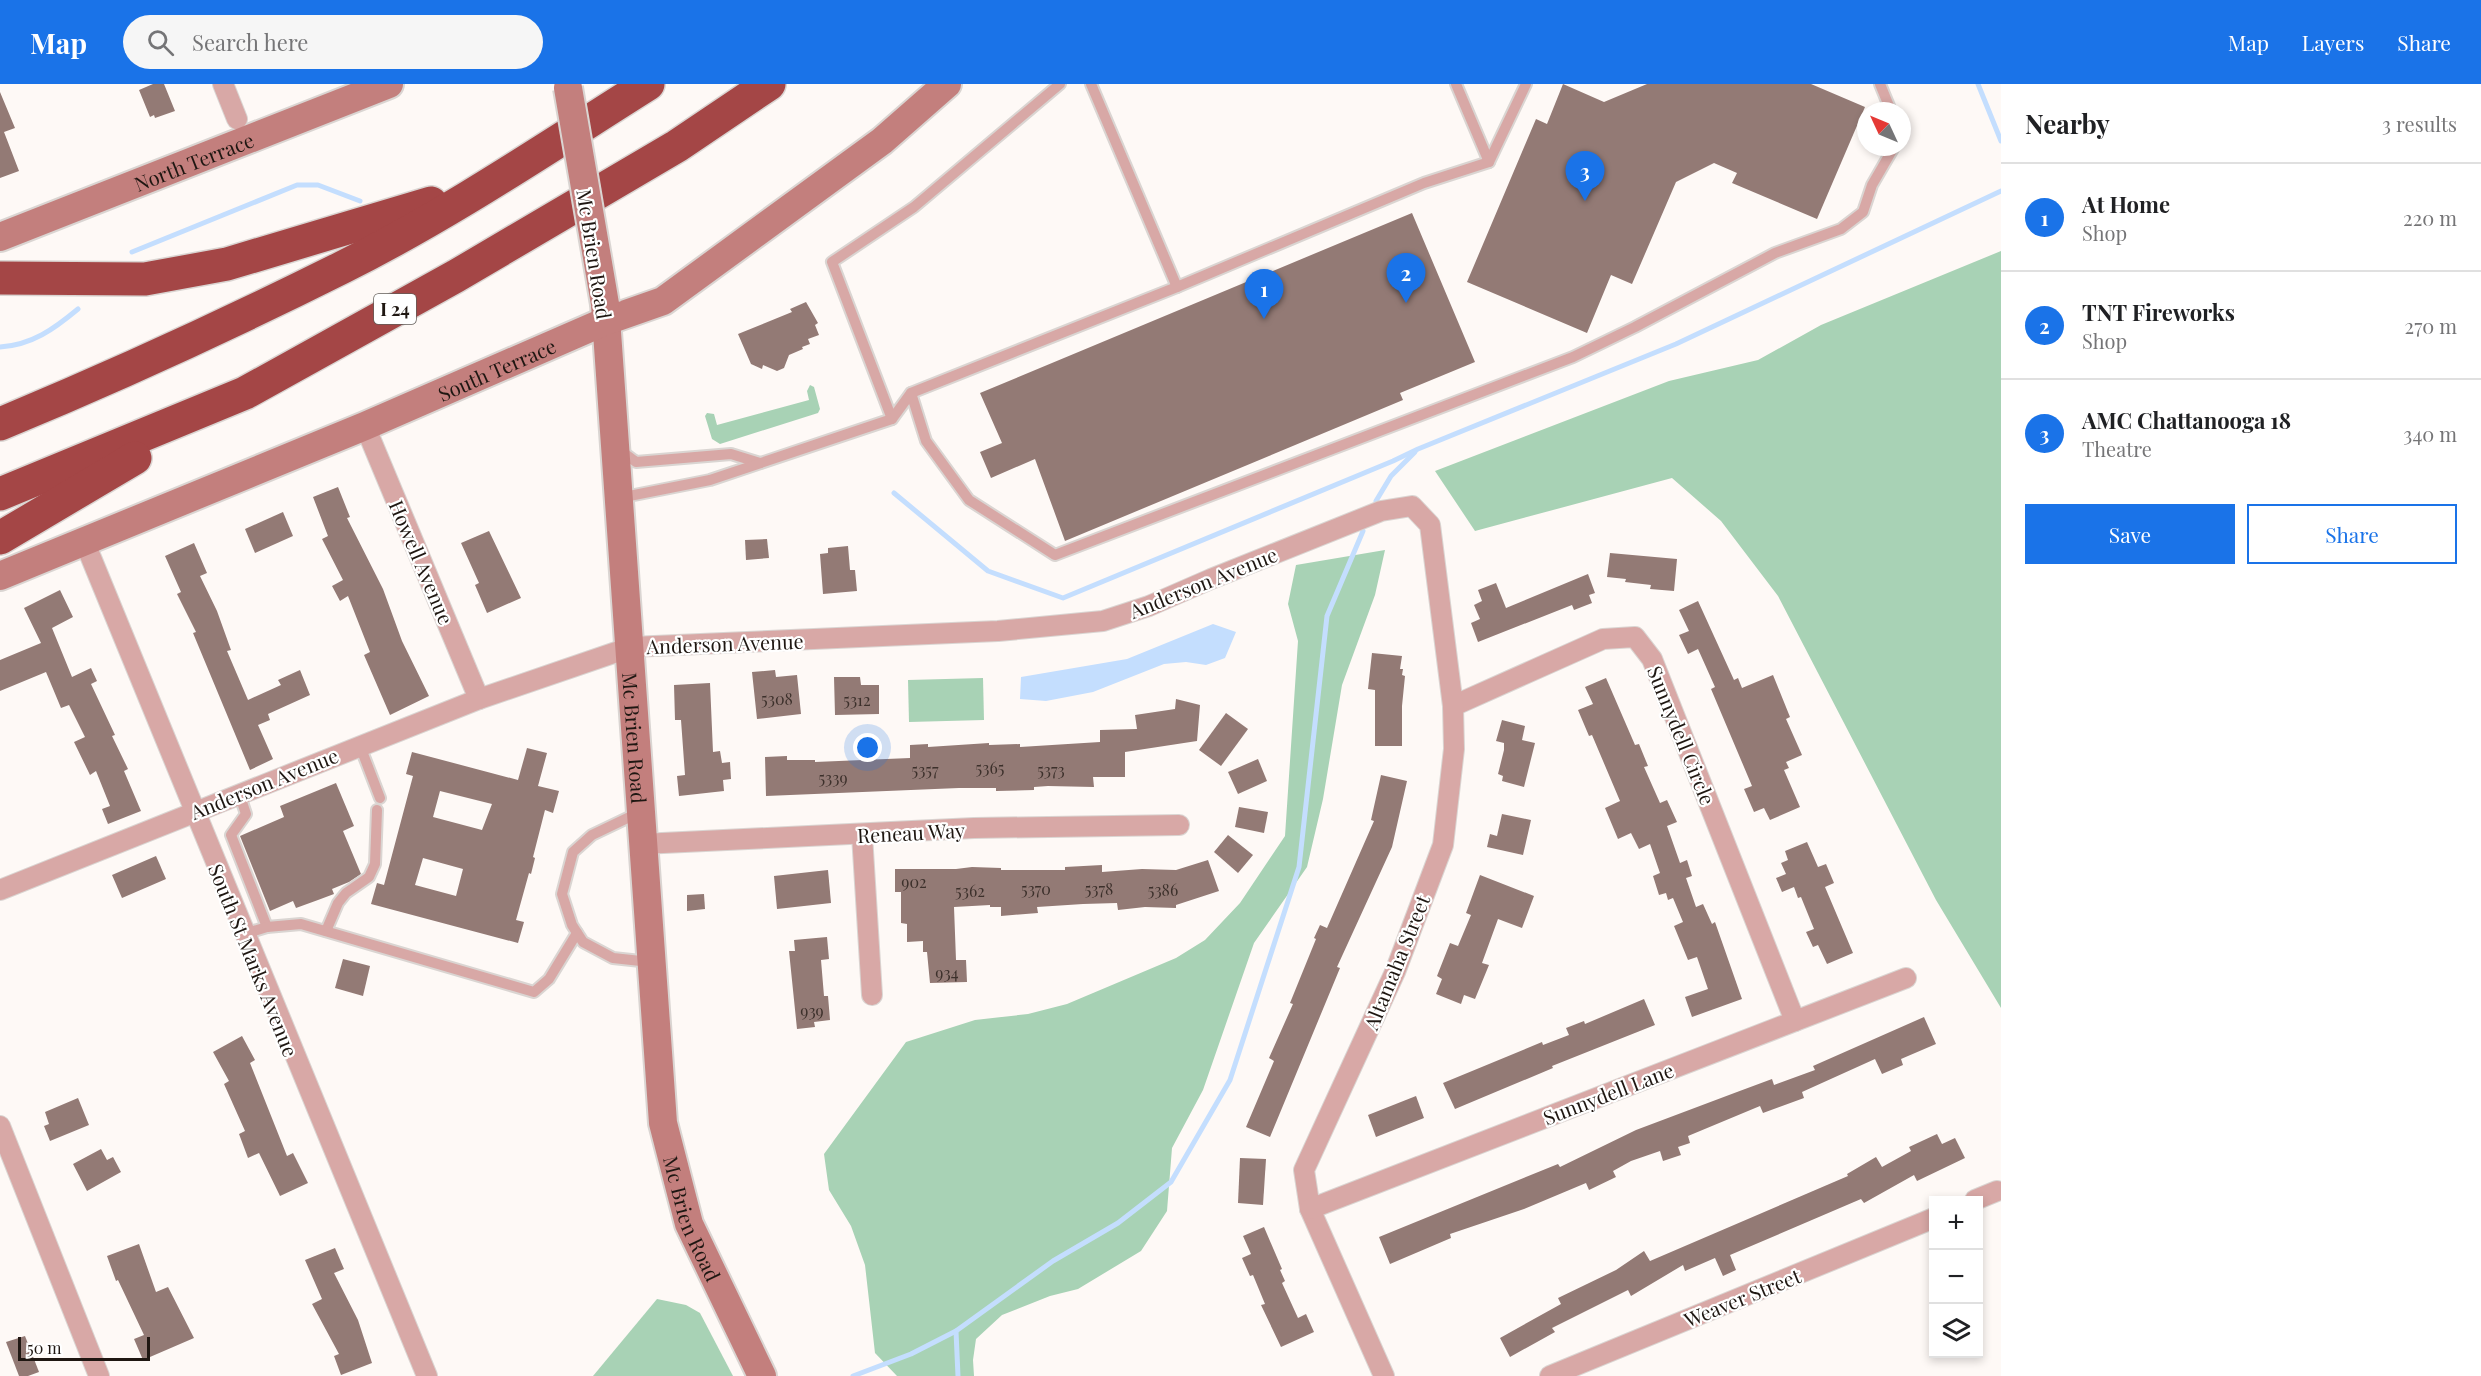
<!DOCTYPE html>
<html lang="en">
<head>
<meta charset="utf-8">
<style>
  body { margin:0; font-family:"Playfair Display",serif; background:#f6f6f6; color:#202124 }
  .controls { position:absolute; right:18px; bottom:18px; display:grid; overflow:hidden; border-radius:0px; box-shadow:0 3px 9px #0003 }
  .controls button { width:54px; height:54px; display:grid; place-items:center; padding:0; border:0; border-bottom:2px solid #e0e0e0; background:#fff; color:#202124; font:30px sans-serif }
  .compass { position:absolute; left:1857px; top:18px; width:54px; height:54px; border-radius:50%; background:#fff; box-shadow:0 3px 9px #0003; rotate:314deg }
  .scale { position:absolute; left:18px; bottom:15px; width:132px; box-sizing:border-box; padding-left:6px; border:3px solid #1f1712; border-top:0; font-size:16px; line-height:21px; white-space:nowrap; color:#1f1712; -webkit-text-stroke:4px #fff; paint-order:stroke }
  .you { position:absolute; left:868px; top:664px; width:21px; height:21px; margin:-15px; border:4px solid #fff; border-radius:50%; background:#1a73e8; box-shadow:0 0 0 9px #1a73e833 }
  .badge { display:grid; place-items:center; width:39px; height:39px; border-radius:50%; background:#1a73e8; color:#fff; font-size:20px; font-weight:700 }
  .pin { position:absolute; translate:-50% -50px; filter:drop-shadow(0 2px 3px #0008) }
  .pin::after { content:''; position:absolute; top:32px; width:21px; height:18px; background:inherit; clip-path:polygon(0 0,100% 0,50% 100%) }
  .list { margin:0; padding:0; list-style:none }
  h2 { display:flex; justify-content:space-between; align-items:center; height:78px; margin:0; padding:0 24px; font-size:26px }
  h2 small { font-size:20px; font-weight:400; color:#757577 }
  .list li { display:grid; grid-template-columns:39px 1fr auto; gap:18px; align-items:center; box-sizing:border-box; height:108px; padding:0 24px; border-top:2px solid #e0e0e0 }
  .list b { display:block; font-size:22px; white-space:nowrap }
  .list p { margin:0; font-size:20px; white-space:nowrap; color:#757577 }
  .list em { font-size:20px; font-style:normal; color:#757577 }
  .actions { display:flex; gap:12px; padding:18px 24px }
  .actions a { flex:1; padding:14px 0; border:2px solid #1a73e8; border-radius:0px; text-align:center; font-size:21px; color:#1a73e8 }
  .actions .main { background:#1a73e8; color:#fff }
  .icon { flex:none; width:33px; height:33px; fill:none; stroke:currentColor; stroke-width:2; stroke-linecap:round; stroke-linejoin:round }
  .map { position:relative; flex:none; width:2001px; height:1292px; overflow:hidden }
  header { display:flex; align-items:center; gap:36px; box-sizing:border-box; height:84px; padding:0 30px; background:#1a73e8; color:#fff }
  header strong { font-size:28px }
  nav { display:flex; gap:33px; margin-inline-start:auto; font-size:21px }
  .search { width:420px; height:54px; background:#f6f6f6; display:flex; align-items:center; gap:15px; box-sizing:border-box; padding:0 21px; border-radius:33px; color:#757577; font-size:22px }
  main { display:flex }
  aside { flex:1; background:#fff }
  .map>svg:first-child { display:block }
</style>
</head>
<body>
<header>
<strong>Map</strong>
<div class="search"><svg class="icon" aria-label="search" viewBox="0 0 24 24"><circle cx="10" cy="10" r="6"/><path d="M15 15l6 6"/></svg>Search here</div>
<nav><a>Map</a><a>Layers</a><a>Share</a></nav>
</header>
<main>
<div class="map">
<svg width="2001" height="1292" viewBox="0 0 2001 1292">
  <rect width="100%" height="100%" fill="#fef9f6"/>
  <!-- green -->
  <g fill="#a8d2b5">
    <polygon points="2001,167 2001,924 1936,816 1778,512 1721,437 1672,394 1475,447 1435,387 1669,297 1758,276 1821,241"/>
    <polygon points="810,301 814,303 820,325 818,329 720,360 712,355 705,332 707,329 714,330 717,341 809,316 807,307"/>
    <polygon points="1385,466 1375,511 1342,601 1323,715 1307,783 1254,859 1203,1006 1172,1064 1167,1127 1141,1167 1078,1205 1050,1212 1002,1231 976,1255 973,1276 974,1292 897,1292 875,1269 865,1181 851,1142 829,1106 824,1070 906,958 975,936 1028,930 1067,920 1176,874 1205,856 1240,819 1285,752 1298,557 1288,520 1296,481"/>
    <polygon points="983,594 984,636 909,638 908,596"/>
    <polygon points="657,1215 686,1221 700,1229 733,1292 593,1292"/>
  </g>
  <!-- water -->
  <polygon fill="#c4defe" points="1213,540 1236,548 1225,574 1206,581 1186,578 1164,580 1093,608 1046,617 1020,615 1021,593 1127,575"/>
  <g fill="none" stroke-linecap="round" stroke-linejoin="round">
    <!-- stream -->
    <g stroke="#c4defe" stroke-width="5">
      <polyline points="1978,0 2001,57"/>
      <polyline points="132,168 297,101 318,101 360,117"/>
      <path d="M 0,263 C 32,261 54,245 78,225"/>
      <polyline points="894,409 988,487 1063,514 1393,377 1418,365 1676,260 2001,107"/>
      <polyline points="1376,417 1391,392 1415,368"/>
      <polyline points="956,1247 958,1292"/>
      <polyline points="853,1292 911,1270 956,1247 1053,1177 1118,1139 1171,1098 1230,996 1299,783 1327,532 1363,447"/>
    </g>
  </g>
  <!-- building -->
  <g fill="#937a75" fill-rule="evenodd">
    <polygon points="153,0 164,0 175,27 155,34 154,31 150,33 139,6"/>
    <polygon points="1563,0 1604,18 1647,0 1811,0 1865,23 1817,135 1732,99 1737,89 1714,79 1676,98 1632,200 1611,191 1587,249 1467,198 1536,35 1547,40"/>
    <polygon points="0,8 15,44 4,48 19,87 0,94"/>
    <polygon points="1412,129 1475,278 1400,309 1403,316 1065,457 1035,375 991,394 980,368 1002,359 980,309"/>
    <polygon points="806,218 818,239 815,241 819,251 808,255 810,260 802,263 803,265 789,271 784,284 777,287 763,281 762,285 751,280 738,250 792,228 790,225"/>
    <polygon points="338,403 350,433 347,434 383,505 402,557 429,612 390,631 364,571 370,568 348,512 340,517 332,502 343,496 322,455 328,452 313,413"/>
    <polygon points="283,428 293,452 255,469 245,445"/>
    <polygon points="489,447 521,514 487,529 475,501 479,499 461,459"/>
    <polygon points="767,455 769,474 746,476 745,456"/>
    <polygon points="194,459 207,489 200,492 217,527 231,566 227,567 248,616 281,601 278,596 300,586 310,611 268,630 270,636 258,641 273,675 250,686 193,549 196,548 177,510 181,508 165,472"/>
    <polygon points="848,462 850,486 855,486 857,507 823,510 820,470 828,469 828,464"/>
    <polygon points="1610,469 1677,475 1674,507 1650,505 1651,501 1625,498 1626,495 1607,493"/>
    <polygon points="1588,490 1595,509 1589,511 1592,519 1574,526 1572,521 1478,558 1471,539 1480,535 1474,521 1482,517 1478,506 1496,499 1506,524"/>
    <polygon points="60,506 73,533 52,544 72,593 91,584 97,597 91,600 115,651 112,652 128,685 124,687 141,727 108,740 102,725 110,722 96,687 90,691 74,658 85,653 69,621 61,624 46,588 0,607 0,576 41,559 24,524"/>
    <polygon points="1698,517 1734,596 1738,594 1742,604 1773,591 1790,633 1786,635 1802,671 1786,678 1789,684 1784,686 1800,723 1770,736 1764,724 1754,728 1744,705 1752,702 1711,605 1715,603 1698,565 1688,570 1679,551 1689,547 1679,526"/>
    <polygon points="1372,569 1402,572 1400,585 1403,585 1402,591 1405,592 1402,622 1402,662 1375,662 1375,606 1368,605"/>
    <polygon points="775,586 776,593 797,591 801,630 757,635 752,588"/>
    <polygon points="834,593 860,593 861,601 879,601 879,630 835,631"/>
    <polygon points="1606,594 1635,661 1639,660 1648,682 1644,683 1660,719 1667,716 1677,738 1667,742 1680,779 1687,776 1692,792 1686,794 1696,823 1703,820 1712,840 1715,838 1742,915 1692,933 1685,913 1708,905 1697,873 1688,876 1674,842 1683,838 1673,814 1668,816 1666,809 1659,811 1653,792 1660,789 1650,760 1639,765 1631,749 1618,755 1605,724 1620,717 1592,651 1589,652 1578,626 1593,620 1585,603"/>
    <polygon points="710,599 713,668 720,667 722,679 730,678 731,695 723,696 724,707 679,712 677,692 685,691 681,636 675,636 674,601"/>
    <polygon points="1176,615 1200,621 1197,657 1125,668 1125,693 1093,693 1094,703 1048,702 1034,703 1034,706 996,707 996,704 959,704 766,712 765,673 787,672 787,676 815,676 815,678 910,674 910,661 928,660 928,663 989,659 989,661 1020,660 1020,663 1100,658 1100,646 1137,645 1135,631 1175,625"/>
    <polygon points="1226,629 1248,645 1221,682 1199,666"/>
    <polygon points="1502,636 1525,642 1522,656 1535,659 1524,703 1502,697 1503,692 1498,690 1504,666 1504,659 1496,657"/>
    <path d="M 527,664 L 547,669 L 538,702 L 559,707 L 553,729 L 545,726 L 533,773 L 535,774 L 531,790 L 529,789 L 516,836 L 524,838 L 518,859 L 371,820 L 377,799 L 384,801 L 413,692 L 406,690 L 412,668 L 518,696 ZM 440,707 L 492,720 L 482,746 L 433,733 ZM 423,774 L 463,785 L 456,812 L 415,801 Z"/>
    <polygon points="1258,675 1267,697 1238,710 1228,688"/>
    <polygon points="1381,691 1407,697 1392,763 1337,883 1340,884 1270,1053 1246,1043 1274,977 1269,974 1293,920 1290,919 1316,855 1314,854 1320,841 1327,844 1374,737 1371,736"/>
    <polygon points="336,699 354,742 343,747 361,790 349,798 332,805 334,810 318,816 296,824 293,817 270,827 240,752 284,733 280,722"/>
    <polygon points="1239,723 1268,728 1264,749 1235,743"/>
    <polygon points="1502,730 1531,736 1523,771 1487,763 1490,750 1497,752"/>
    <polygon points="1228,751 1253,771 1238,789 1214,768"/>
    <polygon points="1807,758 1818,783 1826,780 1834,799 1825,803 1853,869 1827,880 1818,861 1813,863 1806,848 1814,845 1801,813 1798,814 1794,803 1782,808 1776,794 1786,790 1781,779 1788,776 1785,767"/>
    <polygon points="156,772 166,795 122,814 112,791"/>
    <polygon points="1208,776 1219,807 1176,821 1176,824 1145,823 1118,826 1117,819 1083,820 1037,823 1038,829 1001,832 1001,823 990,823 990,821 954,823 956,876 966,876 967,898 930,899 927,868 923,868 923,857 907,858 907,840 901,839 901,808 895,808 895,785 956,785 972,783 1001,784 1001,786 1065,786 1065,783 1102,781 1102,788 1142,785 1176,786"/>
    <polygon points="828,786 831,819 777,825 774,792"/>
    <polygon points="1480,791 1534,812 1522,844 1498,835 1482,879 1489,881 1475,915 1464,911 1461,920 1436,910 1442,895 1437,892 1450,859 1458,862 1471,831 1466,829"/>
    <polygon points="704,810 705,825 687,827 687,811"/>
    <polygon points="827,853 829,875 821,876 824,912 828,912 830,936 814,938 815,943 797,945 789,867 795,867 794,856"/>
    <polygon points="343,875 370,882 363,912 335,904"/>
    <polygon points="1644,915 1655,941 1552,982 1553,984 1455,1025 1443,999 1542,958 1543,961 1569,951 1566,944 1584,937 1585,940"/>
    <polygon points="1924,933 1936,960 1901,975 1903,981 1882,990 1875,975 1802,1008 1804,1014 1763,1029 1760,1022 1688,1052 1690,1059 1678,1063 1681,1071 1663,1077 1660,1067 1631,1077 1613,1087 1616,1093 1589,1106 1586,1099 1524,1125 1450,1150 1451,1154 1390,1180 1379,1153 1558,1080 1560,1083 1636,1046 1737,1008 1772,995 1774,1001 1815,986 1813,982"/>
    <polygon points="242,952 255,976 250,979 287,1072 293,1069 308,1099 280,1112 259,1069 248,1074 239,1050 245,1047 224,1000 229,997 213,968"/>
    <polygon points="1416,1012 1424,1034 1376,1053 1368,1031"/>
    <polygon points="78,1014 89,1041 50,1057 44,1042 49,1040 45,1028"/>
    <polygon points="1937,1050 1942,1060 1955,1054 1965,1074 1917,1097 1914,1091 1864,1119 1861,1115 1730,1171 1736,1186 1723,1192 1715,1174 1685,1187 1683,1181 1631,1212 1628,1206 1552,1244 1555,1248 1510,1273 1500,1254 1561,1220 1558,1214 1616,1186 1644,1167 1650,1177 1848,1092 1847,1090 1876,1073 1882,1083 1911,1067 1909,1063"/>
    <polygon points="101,1065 107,1076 113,1073 121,1088 87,1107 73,1080"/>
    <polygon points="1240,1074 1266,1075 1263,1121 1238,1119"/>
    <polygon points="1264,1143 1282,1185 1280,1186 1285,1197 1282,1199 1298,1234 1306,1230 1314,1248 1281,1263 1261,1221 1265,1220 1253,1191 1250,1192 1242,1174 1251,1170 1243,1152"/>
    <polygon points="139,1160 156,1208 168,1203 194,1254 143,1276 134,1255 144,1251 118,1196 116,1197 107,1172"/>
    <polygon points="335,1164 344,1185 334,1189 358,1236 372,1279 341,1291 334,1272 339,1270 312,1220 322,1215 305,1176"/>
    <polygon points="25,1252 39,1288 28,1292 19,1292 6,1258"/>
  </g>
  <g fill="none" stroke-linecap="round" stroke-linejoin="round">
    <defs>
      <g id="lane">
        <polyline points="1091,0 1177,203"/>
        <polyline points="1456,0 1489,78"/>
        <polyline points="1880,0 1891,27"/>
        <polyline points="911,309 926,357 969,416 1055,471 1573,273 1635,243 1775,169 1841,145 1863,128 1872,101 1894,63"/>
        <polyline points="892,335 832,178 914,123 1060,0"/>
        <polyline points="620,366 636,378 731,370 760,379"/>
        <polyline points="619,414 710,396 892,335 911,309 1177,203 1424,99 1489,78 1526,0"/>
        <polyline points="360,662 380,714"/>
        <polyline points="239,709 246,730 231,751 267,843"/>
        <polyline points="640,728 592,751 573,768 562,810 572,841 583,858 613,874 650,878"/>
        <polyline points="326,847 338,819 346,809 369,793 375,780 377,726"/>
        <polyline points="244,850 267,843 301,840 534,908 549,895 577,849"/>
      </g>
      <g id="street">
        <polyline points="223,0 237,35"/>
        <polyline points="365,342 479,615"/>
        <polyline points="85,459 427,1292"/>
        <polyline points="1453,622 1603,555 1635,553 1652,575 1795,937"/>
        <polyline points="862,751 872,911"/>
        <polyline points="642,760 974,744 1179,741"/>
        <polyline points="0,806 479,615 631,563 998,547 1103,537 1149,522 1211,495 1381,427 1412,422 1430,441 1453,622 1454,665 1443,761 1395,888 1304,1086 1310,1125 1384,1292"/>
        <polyline points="0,1042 99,1292"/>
        <polyline points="1975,1116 1997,1107"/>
        <polyline points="1310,1125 1906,894"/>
        <polyline points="1550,1292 1934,1134"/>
      </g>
      <g id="secondary">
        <path id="s1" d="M 0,153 L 389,0"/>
        <path id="s2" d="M 605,220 L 663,1039 L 689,1140 L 762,1292"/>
        <path id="s3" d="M 0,492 L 365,342 L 606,237 L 663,217 L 882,57 L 947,0"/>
      </g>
      <g id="highway">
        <polyline points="0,194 145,195 227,180 431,119"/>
        <path d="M 0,340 C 116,292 231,239 343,183 C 449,130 548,63 648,0"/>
        <polyline points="0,410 245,309 456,192 677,62 769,0"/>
        <polyline points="0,454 135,374"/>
      </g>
    </defs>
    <!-- lane casing -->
    <use href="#lane" stroke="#dad5d2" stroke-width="14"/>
    <!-- street casing -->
    <use href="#street" stroke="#dad5d2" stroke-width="22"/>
    <!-- secondary casing -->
    <use href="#secondary" stroke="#dad5d2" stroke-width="32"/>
    <!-- highway casing -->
    <use href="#highway" stroke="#dad5d2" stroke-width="36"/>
    <!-- lane -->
    <use href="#lane" stroke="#d8a8a6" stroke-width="10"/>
    <!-- street -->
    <use href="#street" stroke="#d8a8a6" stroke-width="20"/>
    <!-- secondary -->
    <use href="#secondary" stroke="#c37f7d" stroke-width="28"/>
    <!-- highway -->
    <use href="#highway" stroke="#a44646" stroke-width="33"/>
    <defs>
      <polyline id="secondary-bridge" points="568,4 605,220"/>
    </defs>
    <!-- secondary-bridge casing -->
    <use href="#secondary-bridge" stroke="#dad5d2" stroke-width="32" stroke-linecap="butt"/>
    <!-- secondary-bridge -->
    <use href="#secondary-bridge" stroke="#c37f7d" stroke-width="28"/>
  </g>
  <g text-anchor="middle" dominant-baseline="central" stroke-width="4.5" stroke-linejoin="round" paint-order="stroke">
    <!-- number labels -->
    <g font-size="16" fill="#3c302b">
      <text x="777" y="614">5308</text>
      <text x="857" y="615">5312</text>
      <text x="990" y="683">5365</text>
      <text x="925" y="685">5357</text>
      <text x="1051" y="685">5373</text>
      <text x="833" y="693">5339</text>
      <text x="914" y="797">902</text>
      <text x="1036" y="804">5370</text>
      <text x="1099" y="804">5378</text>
      <text x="1163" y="805">5386</text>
      <text x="970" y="806">5362</text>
      <text x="947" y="888">934</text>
      <text x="812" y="926">939</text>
    </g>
    <!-- shield labels -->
    <rect fill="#fff" stroke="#625d59" stroke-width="1.5" x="374" y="210" width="42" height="30" rx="4.5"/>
    <g font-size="18" font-weight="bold" fill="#1f1712">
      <text x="395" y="225">I 24</text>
    </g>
    <!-- street labels -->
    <g font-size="20" fill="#1f1712" stroke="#fff">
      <text stroke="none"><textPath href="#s1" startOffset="208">North Terrace</textPath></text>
      <text transform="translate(595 170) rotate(81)">Mc Brien Road</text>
      <text stroke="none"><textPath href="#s3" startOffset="538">South Terrace</textPath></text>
      <text transform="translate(422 478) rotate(67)">Howell Avenue</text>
      <text transform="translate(1203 498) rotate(-22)">Anderson Avenue</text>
      <text transform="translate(725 559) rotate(-2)">Anderson Avenue</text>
      <text transform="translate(1682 651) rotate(68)">Sunnydell Circle</text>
      <text stroke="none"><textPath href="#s2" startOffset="435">Mc Brien Road</textPath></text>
      <text transform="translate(264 699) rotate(-22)">Anderson Avenue</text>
      <text transform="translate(911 748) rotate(-3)">Reneau Way</text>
      <text transform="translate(254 876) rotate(68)">South St Marks Avenue</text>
      <text transform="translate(1396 878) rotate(-68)">Altamaha Street</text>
      <text transform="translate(1608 1009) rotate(-21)">Sunnydell Lane</text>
      <text stroke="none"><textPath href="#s2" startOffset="921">Mc Brien Road</textPath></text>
      <text transform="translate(1742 1213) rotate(-22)">Weaver Street</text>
    </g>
  </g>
</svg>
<div class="controls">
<button>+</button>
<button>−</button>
<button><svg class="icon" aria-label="layers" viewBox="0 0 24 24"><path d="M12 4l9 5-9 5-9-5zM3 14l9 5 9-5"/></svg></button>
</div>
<svg class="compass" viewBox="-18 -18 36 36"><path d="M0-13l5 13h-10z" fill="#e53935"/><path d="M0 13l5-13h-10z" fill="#757577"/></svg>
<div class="scale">50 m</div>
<div class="you"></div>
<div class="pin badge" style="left:1264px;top:235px">1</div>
<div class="pin badge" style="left:1406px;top:219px">2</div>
<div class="pin badge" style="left:1585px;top:117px">3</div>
</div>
<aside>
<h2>Nearby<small>3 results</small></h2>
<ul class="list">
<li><span class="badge">1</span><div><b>At Home</b><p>Shop</p></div><em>220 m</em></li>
<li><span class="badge">2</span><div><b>TNT Fireworks</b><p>Shop</p></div><em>270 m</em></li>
<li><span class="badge">3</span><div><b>AMC Chattanooga 18</b><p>Theatre</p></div><em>340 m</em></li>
</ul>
<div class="actions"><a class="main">Save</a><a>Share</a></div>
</aside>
</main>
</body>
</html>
